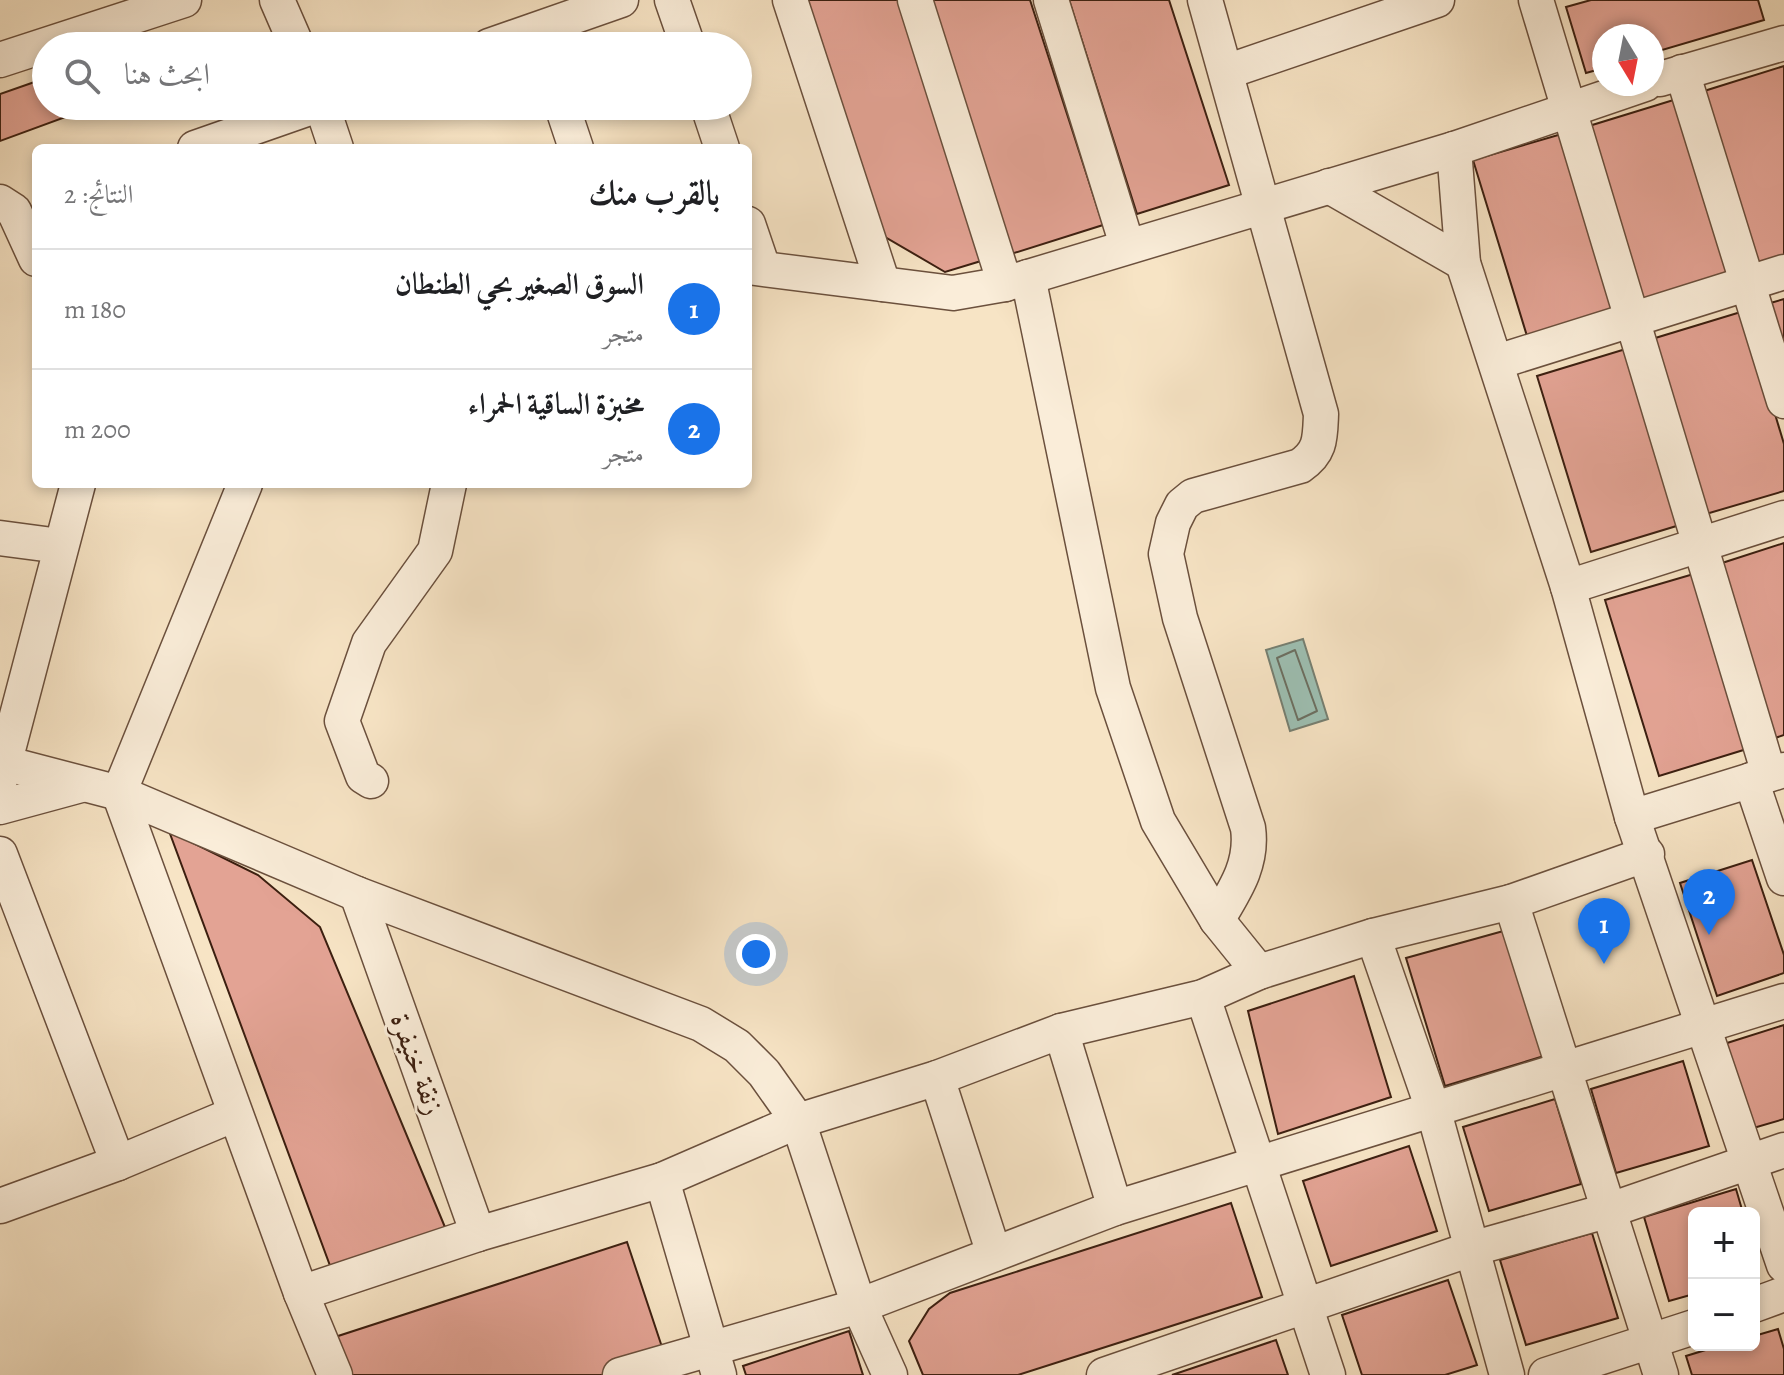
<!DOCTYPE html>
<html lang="ar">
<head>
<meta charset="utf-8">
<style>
  body { margin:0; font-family:Alegreya,Amiri,serif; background:#f2f2f2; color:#202124; direction:rtl }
  .controls { position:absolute; right:24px; bottom:24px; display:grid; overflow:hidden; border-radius:12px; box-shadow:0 4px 12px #0003 }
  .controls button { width:72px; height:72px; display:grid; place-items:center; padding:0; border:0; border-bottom:2px solid #e0e0e0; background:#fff; color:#202124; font:40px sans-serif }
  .compass { position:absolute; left:1592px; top:24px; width:72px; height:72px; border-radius:50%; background:#fff; box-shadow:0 4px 12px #0003; rotate:170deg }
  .you { position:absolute; left:756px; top:954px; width:28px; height:28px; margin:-20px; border:6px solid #fff; border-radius:50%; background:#1a73e8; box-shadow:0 0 0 12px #1a73e833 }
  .badge { display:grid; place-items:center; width:52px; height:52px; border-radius:50%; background:#1a73e8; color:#fff; font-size:26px; font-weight:700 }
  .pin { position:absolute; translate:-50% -66px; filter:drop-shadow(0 2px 4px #0008) }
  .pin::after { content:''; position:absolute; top:42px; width:28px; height:24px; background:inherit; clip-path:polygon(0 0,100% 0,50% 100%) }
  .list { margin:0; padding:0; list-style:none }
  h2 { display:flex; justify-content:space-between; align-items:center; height:104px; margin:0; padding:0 32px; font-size:34px }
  h2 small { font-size:26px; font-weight:400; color:#757577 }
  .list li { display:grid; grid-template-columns:52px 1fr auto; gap:24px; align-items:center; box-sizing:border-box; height:120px; padding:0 32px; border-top:2px solid #e0e0e0 }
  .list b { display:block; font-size:30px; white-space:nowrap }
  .list p { margin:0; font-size:26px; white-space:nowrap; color:#757577 }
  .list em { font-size:26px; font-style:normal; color:#757577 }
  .icon { flex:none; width:44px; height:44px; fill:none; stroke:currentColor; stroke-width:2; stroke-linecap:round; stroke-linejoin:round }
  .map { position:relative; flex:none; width:1784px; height:1375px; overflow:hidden; direction:ltr }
  .search { position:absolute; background:#fff; box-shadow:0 4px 12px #0003; left:32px; top:32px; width:720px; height:88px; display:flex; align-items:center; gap:20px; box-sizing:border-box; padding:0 28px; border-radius:44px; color:#757577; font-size:30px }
  .panel { position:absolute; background:#fff; box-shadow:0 4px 12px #0003; left:32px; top:144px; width:720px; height:344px; border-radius:12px; direction:rtl }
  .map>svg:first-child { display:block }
</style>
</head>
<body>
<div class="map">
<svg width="1784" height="1375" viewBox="0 0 1784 1375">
  <rect width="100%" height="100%" fill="#f7e4c5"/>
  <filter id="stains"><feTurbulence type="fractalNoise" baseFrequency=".0025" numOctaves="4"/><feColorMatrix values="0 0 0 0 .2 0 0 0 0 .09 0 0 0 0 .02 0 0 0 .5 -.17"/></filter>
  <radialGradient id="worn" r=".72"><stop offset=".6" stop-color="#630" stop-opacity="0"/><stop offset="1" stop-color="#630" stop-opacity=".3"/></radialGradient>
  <!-- water -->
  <polygon fill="#9dbfb2" stroke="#767f71" stroke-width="2" points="1303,639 1328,719 1290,731 1266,650"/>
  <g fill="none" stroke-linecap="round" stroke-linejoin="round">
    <!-- shore -->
    <polygon stroke="#6c6f61" stroke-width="2" points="1295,650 1317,711 1298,720 1277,658"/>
  </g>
  <!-- building -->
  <g fill="#e3a394" stroke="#3c1f10" stroke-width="2">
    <polygon points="804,0 903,0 981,261 945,272 880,234"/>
    <polygon points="931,0 1030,0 1103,225 1011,254"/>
    <polygon points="1069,0 1169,0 1229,185 1137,214"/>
    <polygon points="1591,0 1758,0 1764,20 1652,53 1652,36 1604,36 1604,68 1586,73 1566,7"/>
    <polygon points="1784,66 1784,259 1754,268 1701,92"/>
    <polygon points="46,78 46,106 67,106 71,115 0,141 0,94"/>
    <polygon points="1680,98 1734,273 1642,301 1589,126"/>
    <polygon points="1565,133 1619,308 1527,336 1473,160"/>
    <polygon points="1784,299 1784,359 1767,304"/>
    <polygon points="1744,311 1784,444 1784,491 1706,514 1652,339"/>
    <polygon points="1629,348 1683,524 1591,552 1537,376"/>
    <polygon points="1784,543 1784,735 1772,739 1719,564"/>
    <polygon points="1697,573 1750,748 1659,776 1605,600"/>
    <polygon points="169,831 258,875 320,927 447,1232 332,1271"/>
    <polygon points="1752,860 1784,955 1784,973 1717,996 1680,883"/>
    <polygon points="1507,930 1544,1056 1445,1086 1406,958"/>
    <polygon points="1354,976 1391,1097 1278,1134 1248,1011"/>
    <polygon points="1784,1025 1784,1119 1750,1129 1724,1044"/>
    <polygon points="1683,1061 1709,1146 1616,1173 1591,1089"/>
    <polygon points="1555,1099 1581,1184 1489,1211 1463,1127"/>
    <polygon points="1409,1146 1437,1231 1331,1266 1303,1181"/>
    <polygon points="1736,1189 1743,1213 1694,1213 1694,1294 1669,1301 1644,1217"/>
    <polygon points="1231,1203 1262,1297 1018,1375 923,1375 909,1341 929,1309 950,1293"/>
    <polygon points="1592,1233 1618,1318 1526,1345 1500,1260"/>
    <polygon points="627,1242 666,1359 616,1375 344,1375 332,1338"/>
    <polygon points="1448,1280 1477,1365 1445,1375 1362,1375 1342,1315"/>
    <polygon points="1778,1329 1784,1349 1784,1375 1692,1375 1686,1356 1722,1345 1754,1345 1754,1336"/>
    <polygon points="849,1331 863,1375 746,1375 743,1366"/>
    <polygon points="1276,1340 1288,1375 1172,1375"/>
  </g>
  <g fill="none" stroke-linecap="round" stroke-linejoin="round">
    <defs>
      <g id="minor">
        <polyline points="277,0 297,46"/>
        <polyline points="672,0 688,46"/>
        <polyline points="790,0 883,284"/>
        <polyline points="915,0 1005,284"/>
        <polyline points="1051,0 1127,245"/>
        <path d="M 1205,0 L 1321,414 C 1320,438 1321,452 1300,466 L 1193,496 L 1182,505 L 1173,523 L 1166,554 L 1180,618 L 1248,828 C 1253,864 1235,890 1217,920"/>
        <polyline points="1536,0 1769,774"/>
        <polyline points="489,46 621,0"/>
        <polyline points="0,60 184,0"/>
        <polyline points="1226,72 1437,0"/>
        <polyline points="1682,72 1784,401"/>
        <polyline points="1660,79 1784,43"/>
        <polyline points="322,106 336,148"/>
        <polyline points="562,106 576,148"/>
        <polyline points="708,106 722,148"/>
        <polyline points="195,148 315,106"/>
        <polyline points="1454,149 1463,263 1568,587 1632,817 1784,1265"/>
        <polyline points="1329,186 1463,263"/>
        <polyline points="0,202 14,211 36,259"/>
        <polyline points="748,224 763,268"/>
        <polyline points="748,267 953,293 1005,284 1454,149 1645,84"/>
        <polyline points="1028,277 1113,688 1158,821 1217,920 1259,972"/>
        <polyline points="1497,362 1784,272"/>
        <polyline points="245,484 119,793 301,1293 335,1375"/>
        <polyline points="0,538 60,546"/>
        <polyline points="1568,587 1784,518"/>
        <polyline points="0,762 119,793 357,894 701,1024 737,1046 764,1073 798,1121 859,1306 890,1375"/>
        <polyline points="0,780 78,484"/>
        <polyline points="1751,780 1784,878"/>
        <polyline points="371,781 363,776 342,721 369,643 435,551 449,484"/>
        <polyline points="0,807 81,785"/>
        <polyline points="1632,817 1784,770"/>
        <polyline points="0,854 118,1163"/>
        <polyline points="357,894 478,1234"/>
        <polyline points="1511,902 1661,1375"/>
        <polyline points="1373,936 1434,1112 1507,1375"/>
        <polyline points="1203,997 1328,1375"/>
        <polyline points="1061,1031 1115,1208"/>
        <polyline points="937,1078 994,1254"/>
        <polyline points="662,1180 719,1375"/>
        <polyline points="0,1206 118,1163 235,1114"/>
        <polyline points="301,1293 478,1234 662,1180 798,1121 937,1078 1061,1031 1203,997 1259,972 1373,936 1511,902 1647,854"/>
        <polyline points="1754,1305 1784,1294"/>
        <polyline points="620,1375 859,1306 1115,1208 1784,1001"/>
        <polyline points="1104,1375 1471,1249 1610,1210 1784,1150"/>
        <polyline points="1546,1375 1694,1327"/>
      </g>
    </defs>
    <!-- minor casing -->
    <use href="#minor" stroke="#6b503d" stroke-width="37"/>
    <!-- minor -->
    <use href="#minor" stroke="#faedd9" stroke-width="34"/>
  </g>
  <g text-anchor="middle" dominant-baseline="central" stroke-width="6" stroke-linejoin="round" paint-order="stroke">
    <!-- street labels -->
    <g font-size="28" fill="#3c1f10" stroke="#faedd9">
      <text transform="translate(417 1064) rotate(70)">زنقة خنيفرة</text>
    </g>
  </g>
  <rect width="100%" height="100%" filter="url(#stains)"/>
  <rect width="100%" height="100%" fill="url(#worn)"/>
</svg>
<div class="controls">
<button>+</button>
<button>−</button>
</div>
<svg class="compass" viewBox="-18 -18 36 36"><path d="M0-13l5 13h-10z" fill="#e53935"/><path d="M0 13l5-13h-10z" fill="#757577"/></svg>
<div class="you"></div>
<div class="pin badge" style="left:1604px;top:964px">1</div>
<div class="pin badge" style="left:1709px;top:935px">2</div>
<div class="search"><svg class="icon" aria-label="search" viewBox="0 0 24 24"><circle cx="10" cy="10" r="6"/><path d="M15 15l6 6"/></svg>ابحث هنا</div>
<section class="panel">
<h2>بالقرب منك<small>النتائج: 2</small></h2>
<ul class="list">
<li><span class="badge">1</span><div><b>السوق الصغير بحي الطنطان</b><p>متجر</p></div><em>180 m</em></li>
<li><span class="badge">2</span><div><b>مخبزة الساقية الحمراء</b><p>متجر</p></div><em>200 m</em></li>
</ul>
</section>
</div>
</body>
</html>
